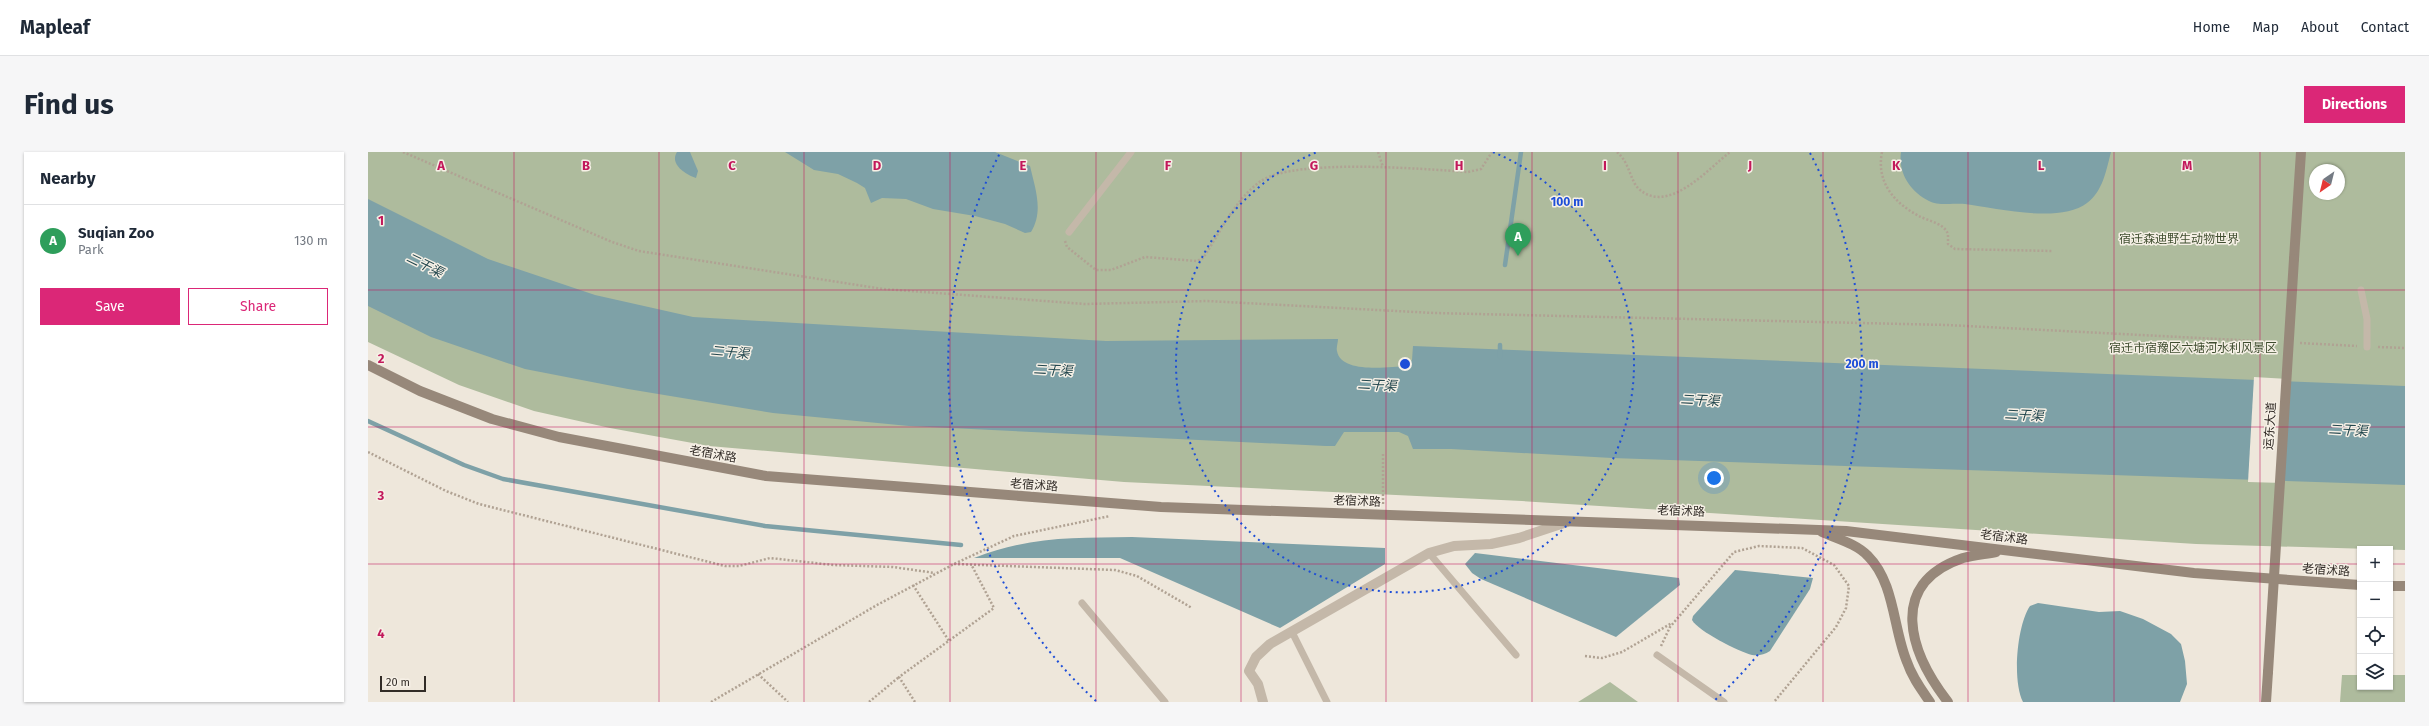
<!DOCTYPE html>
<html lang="en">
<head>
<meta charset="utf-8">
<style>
  body { margin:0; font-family:"Fira Sans","Noto Sans SC",sans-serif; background:#f6f6f7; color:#1f2937 }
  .controls { position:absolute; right:12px; bottom:12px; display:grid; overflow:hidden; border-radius:0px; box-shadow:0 1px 3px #0004 }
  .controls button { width:36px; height:36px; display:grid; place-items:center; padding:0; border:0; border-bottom:1px solid #e0e1e3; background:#fff; color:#1f2937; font:20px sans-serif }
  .compass { position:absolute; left:1941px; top:12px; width:36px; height:36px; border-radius:50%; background:#fff; box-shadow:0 1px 3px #0004; rotate:215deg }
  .scale { position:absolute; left:12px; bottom:10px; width:46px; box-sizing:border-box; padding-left:4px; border:2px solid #322c27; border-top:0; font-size:11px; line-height:14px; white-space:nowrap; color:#322c27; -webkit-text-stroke:3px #f6f0e6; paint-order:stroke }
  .you { position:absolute; left:1346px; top:326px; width:14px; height:14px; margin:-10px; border:3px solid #fff; border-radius:50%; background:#1a73e8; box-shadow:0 0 0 6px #1a73e833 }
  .badge { display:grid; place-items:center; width:26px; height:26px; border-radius:50%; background:#db2777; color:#fff; font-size:13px; font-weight:700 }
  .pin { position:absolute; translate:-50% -33px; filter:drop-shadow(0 1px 2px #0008) }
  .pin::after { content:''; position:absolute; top:21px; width:14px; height:12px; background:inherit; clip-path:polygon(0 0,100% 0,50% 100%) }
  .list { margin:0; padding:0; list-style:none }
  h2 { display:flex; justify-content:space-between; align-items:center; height:52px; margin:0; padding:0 16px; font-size:17px }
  h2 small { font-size:13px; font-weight:400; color:#747a83 }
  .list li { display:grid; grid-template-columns:26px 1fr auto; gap:12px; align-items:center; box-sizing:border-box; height:72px; padding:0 16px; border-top:1px solid #e0e1e3 }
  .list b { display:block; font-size:15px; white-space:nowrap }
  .list p { margin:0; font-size:13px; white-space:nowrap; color:#747a83 }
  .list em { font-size:13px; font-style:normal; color:#747a83 }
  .actions { display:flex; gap:8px; padding:12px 16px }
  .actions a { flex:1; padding:9px 0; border:1px solid #db2777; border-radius:0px; text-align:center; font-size:14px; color:#db2777 }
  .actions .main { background:#db2777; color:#fff }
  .icon { flex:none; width:22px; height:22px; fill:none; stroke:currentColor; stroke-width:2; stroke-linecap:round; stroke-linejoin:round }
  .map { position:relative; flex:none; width:2037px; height:550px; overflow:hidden; border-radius:0px }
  header { display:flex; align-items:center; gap:24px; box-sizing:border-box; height:56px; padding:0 20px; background:#fff; border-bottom:1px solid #e0e1e3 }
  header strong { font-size:19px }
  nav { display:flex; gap:22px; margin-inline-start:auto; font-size:14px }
  .intro { display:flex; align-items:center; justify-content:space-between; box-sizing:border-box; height:96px; padding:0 24px }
  h1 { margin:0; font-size:28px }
  .button { padding:10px 18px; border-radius:0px; background:#db2777; color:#fff; font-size:14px; font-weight:700 }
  main { display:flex; gap:24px; padding:0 24px }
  aside { flex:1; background:#fff; border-radius:0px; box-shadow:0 1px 3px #0004 }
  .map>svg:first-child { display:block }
</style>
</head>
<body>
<header>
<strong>Mapleaf</strong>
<nav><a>Home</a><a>Map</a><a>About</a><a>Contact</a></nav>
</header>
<div class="intro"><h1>Find us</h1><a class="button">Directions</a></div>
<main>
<aside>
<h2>Nearby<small></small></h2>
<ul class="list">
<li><span class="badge" style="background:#2e9e5b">A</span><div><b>Suqian Zoo</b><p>Park</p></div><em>130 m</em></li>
</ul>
<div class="actions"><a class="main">Save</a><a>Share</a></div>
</aside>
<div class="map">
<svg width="2037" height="550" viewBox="0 0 2037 550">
  <rect width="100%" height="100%" fill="#eee7db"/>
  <!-- green -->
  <g fill="#aebb9d" fill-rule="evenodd">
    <path d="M 0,0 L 2037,0 L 2037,398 L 1828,392 L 1154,349 L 756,330 L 341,294 L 242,276 L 166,259 L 91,233 L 0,190 ZM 1947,18 L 1971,18 L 1971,42 L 1947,42 Z"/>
    <polygon points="1974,523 1992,523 1992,535 2022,535 2022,523 2037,523 2037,550 1972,550"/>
    <polygon points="1242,530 1270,550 1210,550"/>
  </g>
  <!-- water -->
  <g fill="#7ea1a7">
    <path d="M 309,0 L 322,0 L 330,19 L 328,26 C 318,23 301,12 309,0 Z"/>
    <path d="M 417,0 L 627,0 L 662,14 C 667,36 676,59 663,80 L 657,81 L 637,72 L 607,64 L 565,57 L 538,47 L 514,46 L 503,51 L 497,36 L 489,31 L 470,22 L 446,18 Z"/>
    <path d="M 1533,0 L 1743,0 C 1738,19 1735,39 1719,51 C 1692,72 1628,56 1597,52 C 1587,51 1569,54 1561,49 C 1542,39 1530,21 1533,0 Z"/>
    <path d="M 0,47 L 120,107 L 227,143 L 325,165 L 738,189 L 970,187 C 970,191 968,196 969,199 C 973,222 1021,215 1038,214 L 1044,208 L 1045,194 L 2037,234 L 2037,333 L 1244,306 L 1083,297 L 1045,297 L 1040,284 L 1031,280 L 976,280 L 967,294 L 958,294 L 541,274 L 405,261 L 260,237 L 157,217 L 63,185 L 0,154 Z"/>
    <path d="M 764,385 L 1017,396 L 1017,412 L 912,476 L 752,406 L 606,406 C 662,384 706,386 764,385 Z"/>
    <polygon points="1107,401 1311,426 1312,433 1248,485 1113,427 1104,421 1097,412"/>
    <path d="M 1367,418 L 1445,426 L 1442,437 L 1402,499 C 1396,503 1390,504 1384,503 C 1371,500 1330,479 1324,468 L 1325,464 Z"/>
    <path d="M 1670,451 L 1731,460 L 1752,459 L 1775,467 L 1803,482 L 1813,492 L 1817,509 L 1819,532 L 1812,550 L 1655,550 C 1644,529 1649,473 1662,454 Z"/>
  </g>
  <!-- pier -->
  <polygon fill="#eee7db" points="1886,225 1921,227 1915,331 1880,330"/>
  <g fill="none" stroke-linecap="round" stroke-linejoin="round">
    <!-- stream -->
    <g stroke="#7ea1a7" stroke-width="4.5">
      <polyline points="1137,113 1153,0"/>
      <polyline points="1132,193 1132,205"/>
      <polyline points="0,269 96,313 135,327 397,374 593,393"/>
    </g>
    <!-- path -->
    <g stroke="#b0a293" stroke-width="2.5" stroke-dasharray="2 2" stroke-linecap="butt">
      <polyline points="35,0 244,90 271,99 515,137 717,152 839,149 1066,161 1579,173 1909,190"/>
      <polyline points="1010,0 1015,15"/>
      <path d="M 1249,0 C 1262,11 1262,29 1271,37 C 1300,63 1339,18 1362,0"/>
      <path d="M 1514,0 C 1508,30 1526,51 1551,64 C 1560,69 1576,71 1580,82 C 1580,85 1580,89 1580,92 L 1587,97 L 1684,99"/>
      <path d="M 697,89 L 699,95 L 728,118 L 743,118 L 777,105 L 829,109 L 835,106 C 852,81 867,47 893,29 C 927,6 1056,17 1100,20 L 1113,17 L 1124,0"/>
      <polyline points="1932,191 1989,194"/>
      <polyline points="2010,195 2037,196"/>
      <polyline points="0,300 78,339 111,352 357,414 371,414 402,406 465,413 525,415 567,421"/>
      <polyline points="1015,352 1015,302"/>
      <polyline points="586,412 747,418 769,424 824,456"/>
      <polyline points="545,433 581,489"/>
      <polyline points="1293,494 1302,475 1366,400 1391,394 1434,396 1466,413 1481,434 1478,456 1468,475 1406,550"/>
      <polyline points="1217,504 1234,506 1254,500 1304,471"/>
      <polyline points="390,522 420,550"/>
      <polyline points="343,550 509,453 586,412 646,384 742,364"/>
      <polyline points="501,550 531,525"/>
      <polyline points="547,550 531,525 626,456 603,412"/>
    </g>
    <!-- lane -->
    <g stroke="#c4b8a9" stroke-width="7">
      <polyline points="701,80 763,0"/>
      <polyline points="1993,138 1999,167 1999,195"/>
      <polyline points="1061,401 1148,503"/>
      <polyline points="714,451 797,550"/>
      <polyline points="924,480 959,550"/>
      <polyline points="1289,503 1356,550"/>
    </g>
    <!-- street -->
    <polyline stroke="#c4b8a9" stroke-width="10" points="895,550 890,532 881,519 888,505 902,492 1061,401 1086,394 1123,392 1151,386 1199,370"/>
    <!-- secondary -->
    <g stroke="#97887a" stroke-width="10">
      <polyline points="1926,107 1933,0"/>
      <polyline points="0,213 52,239 124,267 191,285 398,324 793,355 1478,379 1826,421 1992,433"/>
      <path d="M 1454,380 C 1470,387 1489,392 1500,404 C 1527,431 1525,477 1539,510 C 1544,525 1553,537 1562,550"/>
      <polyline points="2022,434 2037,434"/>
      <path d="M 1580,550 C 1542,501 1518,432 1595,406 C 1606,403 1618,402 1628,400"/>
      <polyline points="1898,550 1900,520"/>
    </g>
    <!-- secondary-bridge -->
    <polyline stroke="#97887a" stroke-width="10" points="1900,520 1926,107"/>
  </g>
  <!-- grid -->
  <path fill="none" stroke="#c2185b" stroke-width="1" stroke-opacity="0.55" d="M 146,0 L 146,550M 291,0 L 291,550M 436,0 L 436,550M 582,0 L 582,550M 728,0 L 728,550M 873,0 L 873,550M 1018,0 L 1018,550M 1164,0 L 1164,550M 1310,0 L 1310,550M 1455,0 L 1455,550M 1600,0 L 1600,550M 1746,0 L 1746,550M 1892,0 L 1892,550M 0,138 L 2037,138M 0,275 L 2037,275M 0,412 L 1992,412M 2022,412 L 2037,412"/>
  <!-- distance rings -->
  <g fill="none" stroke="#1d4ed8" stroke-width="2" stroke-dasharray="2 4">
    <path d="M1125 0A229 229 0 1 1 949 0"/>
    <path d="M728 549A457 457 0 0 1 632 1M1442 1A457 457 0 0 1 1346 549"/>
  </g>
  <g text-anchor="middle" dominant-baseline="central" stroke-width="3" stroke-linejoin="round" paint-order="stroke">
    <!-- park labels -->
    <g font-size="12" fill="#3f4d2f" stroke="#f6f0e6">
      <text x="1811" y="87">宿迁森迪野生动物世界</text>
      <text x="1825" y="196">宿迁市宿豫区六塘河水利风景区</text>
    </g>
    <!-- street labels -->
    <g font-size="12" fill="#322c27" stroke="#f6f0e6">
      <text transform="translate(1902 274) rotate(-86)">运东大道</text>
      <text transform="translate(345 302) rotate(10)">老宿沭路</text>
      <text transform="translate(666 333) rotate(4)">老宿沭路</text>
      <text transform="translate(989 349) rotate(2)">老宿沭路</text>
      <text transform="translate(1313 359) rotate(2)">老宿沭路</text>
      <text transform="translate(1636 385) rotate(7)">老宿沭路</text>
      <text transform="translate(1958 418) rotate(4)">老宿沭路</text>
    </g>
    <!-- water labels -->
    <g font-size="13" font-style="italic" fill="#23474e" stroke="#f6f0e6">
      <text transform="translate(57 113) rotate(26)">二干渠</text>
      <text transform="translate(362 200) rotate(5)">二干渠</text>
      <text transform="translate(685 218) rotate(3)">二干渠</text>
      <text transform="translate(1009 233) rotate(3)">二干渠</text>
      <text transform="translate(1332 248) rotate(3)">二干渠</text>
      <text transform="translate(1656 263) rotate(3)">二干渠</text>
      <text transform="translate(1980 278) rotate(3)">二干渠</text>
    </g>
  </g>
  <g font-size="13" text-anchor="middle" font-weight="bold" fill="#c2185b" stroke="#f6f0e6" stroke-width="3" stroke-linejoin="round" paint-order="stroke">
    <text x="73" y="18">A</text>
    <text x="218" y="18">B</text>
    <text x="364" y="18">C</text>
    <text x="509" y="18">D</text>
    <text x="655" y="18">E</text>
    <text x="800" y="18">F</text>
    <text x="946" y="18">G</text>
    <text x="1091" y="18">H</text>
    <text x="1237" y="18">I</text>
    <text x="1382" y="18">J</text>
    <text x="1528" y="18">K</text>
    <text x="1673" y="18">L</text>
    <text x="1819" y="18">M</text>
    <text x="13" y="73">1</text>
    <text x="13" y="211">2</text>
    <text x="13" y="348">3</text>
    <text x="13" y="486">4</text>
  </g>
  <circle cx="1037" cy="212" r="6" fill="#1d4ed8" stroke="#f6f0e6" stroke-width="2"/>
  <g font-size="12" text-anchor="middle" font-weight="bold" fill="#1d4ed8" stroke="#f6f0e6" stroke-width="3" stroke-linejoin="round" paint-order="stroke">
    <text x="1199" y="54">100 m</text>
    <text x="1494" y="216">200 m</text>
  </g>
</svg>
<div class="controls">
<button>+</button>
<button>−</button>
<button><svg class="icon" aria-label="locate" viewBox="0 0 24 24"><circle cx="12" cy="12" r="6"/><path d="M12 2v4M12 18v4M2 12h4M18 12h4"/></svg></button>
<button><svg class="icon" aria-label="layers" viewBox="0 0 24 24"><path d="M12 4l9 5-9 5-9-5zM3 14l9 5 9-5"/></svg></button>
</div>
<svg class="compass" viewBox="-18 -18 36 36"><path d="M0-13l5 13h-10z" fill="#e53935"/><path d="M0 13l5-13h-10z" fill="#747a83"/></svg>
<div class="scale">20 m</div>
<div class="you"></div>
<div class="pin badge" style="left:1150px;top:104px;background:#2e9e5b">A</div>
</div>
</main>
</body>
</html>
